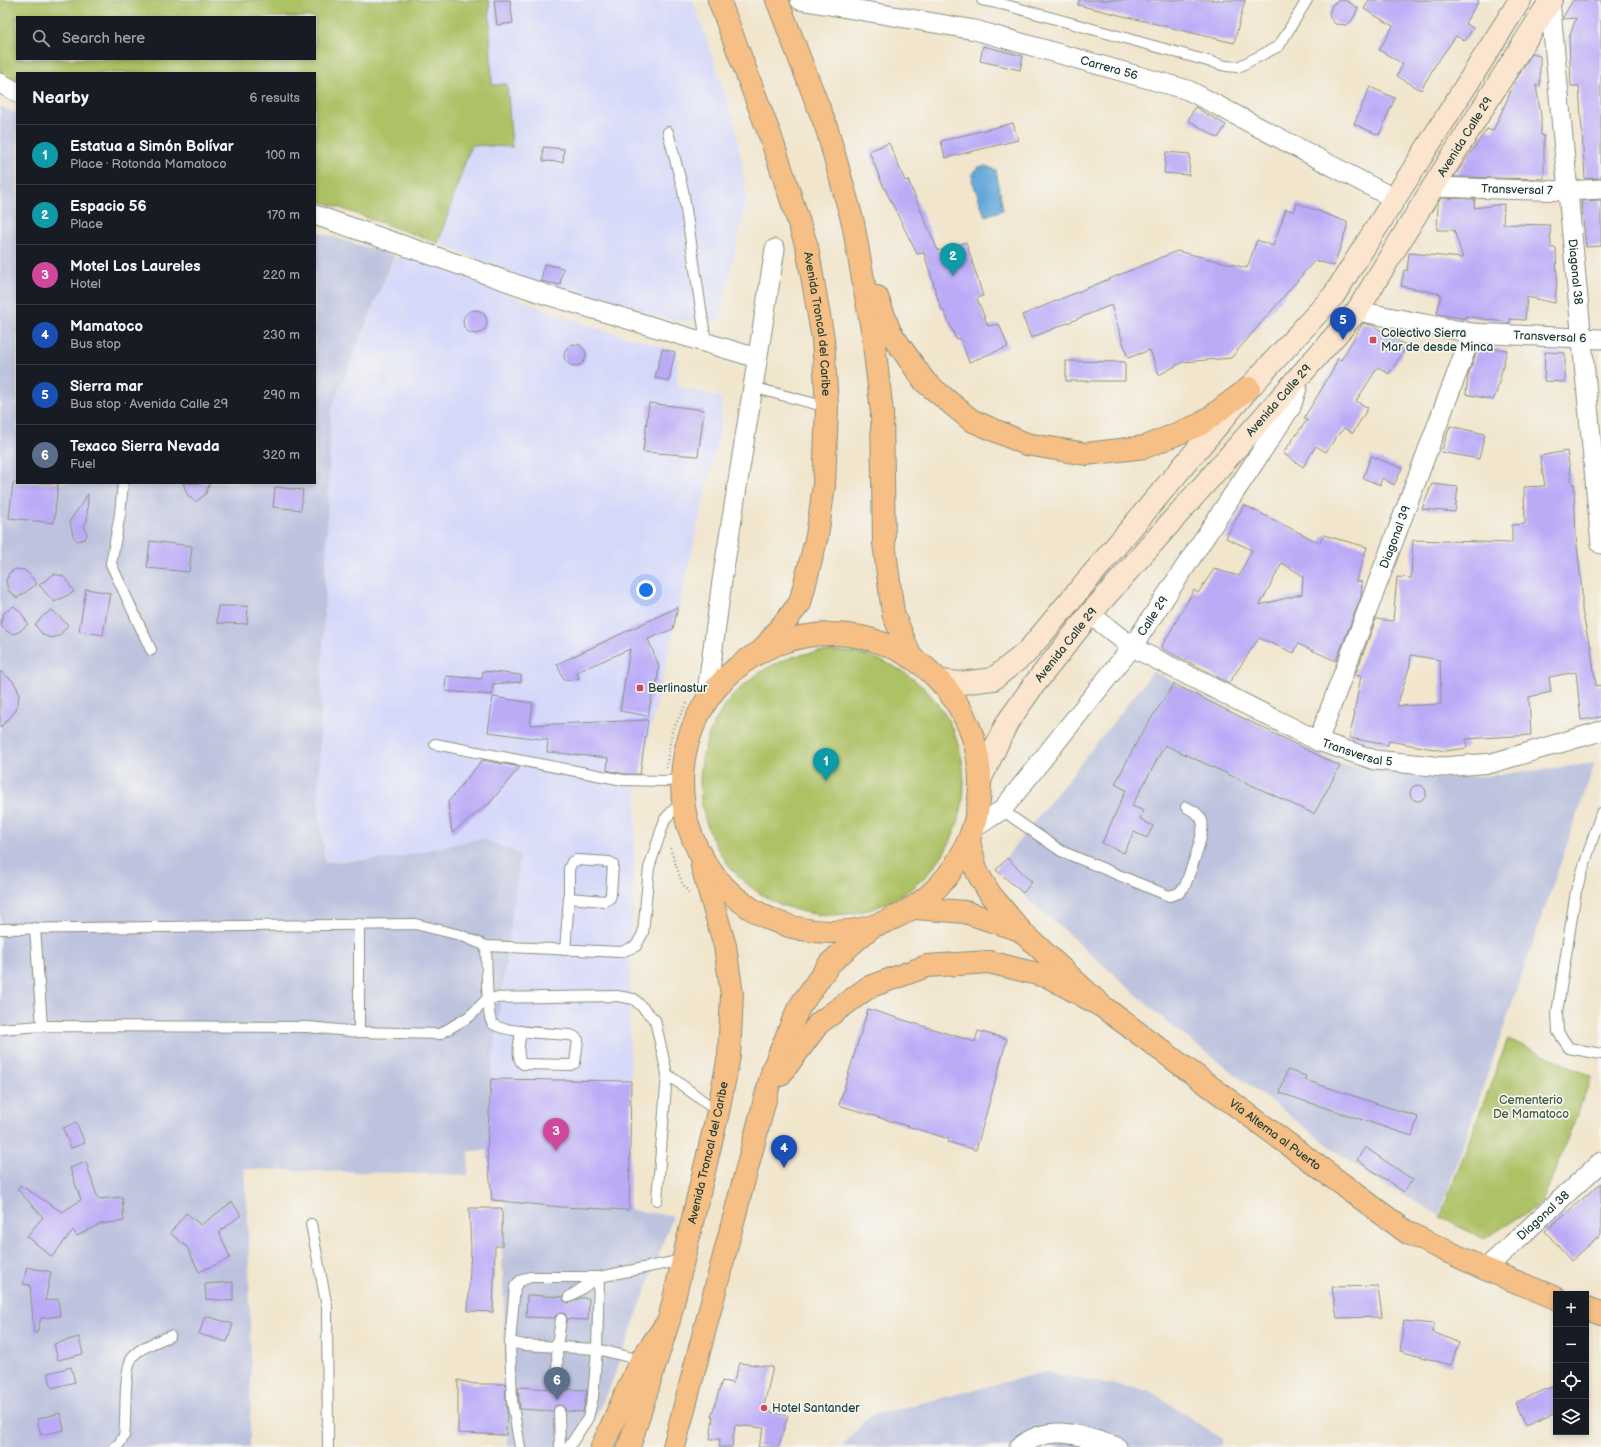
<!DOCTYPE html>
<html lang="en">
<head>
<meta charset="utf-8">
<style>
  body { margin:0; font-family:"Balsamiq Sans",sans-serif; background:#242831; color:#f1f3f6 }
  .controls { position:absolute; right:12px; bottom:12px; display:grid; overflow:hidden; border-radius:0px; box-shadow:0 2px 6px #0003 }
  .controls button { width:36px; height:36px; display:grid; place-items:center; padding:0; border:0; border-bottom:1px solid #363941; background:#171b24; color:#f1f3f6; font:20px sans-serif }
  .you { position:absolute; left:646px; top:590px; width:14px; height:14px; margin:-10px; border:3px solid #fff; border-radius:50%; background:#1a73e8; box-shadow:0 0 0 6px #1a73e833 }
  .badge { display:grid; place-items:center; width:26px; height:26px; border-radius:50%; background:#d93025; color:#fff; font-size:13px; font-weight:700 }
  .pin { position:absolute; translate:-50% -33px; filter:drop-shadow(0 1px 2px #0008) }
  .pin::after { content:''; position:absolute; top:21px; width:14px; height:12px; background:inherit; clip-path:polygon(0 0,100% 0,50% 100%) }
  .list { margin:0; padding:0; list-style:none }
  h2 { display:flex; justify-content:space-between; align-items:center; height:52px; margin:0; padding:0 16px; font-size:17px }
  h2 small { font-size:13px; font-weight:400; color:#9ea1a6 }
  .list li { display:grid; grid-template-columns:26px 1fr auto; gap:12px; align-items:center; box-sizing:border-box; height:60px; padding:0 16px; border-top:1px solid #363941 }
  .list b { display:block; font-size:15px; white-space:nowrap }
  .list p { margin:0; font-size:13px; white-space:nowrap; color:#9ea1a6 }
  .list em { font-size:13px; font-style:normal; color:#9ea1a6 }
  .icon { flex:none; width:22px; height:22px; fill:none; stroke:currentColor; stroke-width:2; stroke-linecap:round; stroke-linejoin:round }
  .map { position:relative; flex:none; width:1601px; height:1447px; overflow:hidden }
  .search { position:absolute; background:#171b24; box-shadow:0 2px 6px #0003; left:16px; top:16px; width:300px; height:44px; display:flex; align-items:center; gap:10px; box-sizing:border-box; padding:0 14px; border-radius:0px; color:#9ea1a6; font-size:15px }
  .panel { position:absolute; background:#171b24; box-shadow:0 2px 6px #0003; left:16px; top:72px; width:300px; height:412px; border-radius:0px }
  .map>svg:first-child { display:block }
</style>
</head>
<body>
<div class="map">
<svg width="1601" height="1447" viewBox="0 0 1601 1447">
  <rect width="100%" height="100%" fill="#f6f6f2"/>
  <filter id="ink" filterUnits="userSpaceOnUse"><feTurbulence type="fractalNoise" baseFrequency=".025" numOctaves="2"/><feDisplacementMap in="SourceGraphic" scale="8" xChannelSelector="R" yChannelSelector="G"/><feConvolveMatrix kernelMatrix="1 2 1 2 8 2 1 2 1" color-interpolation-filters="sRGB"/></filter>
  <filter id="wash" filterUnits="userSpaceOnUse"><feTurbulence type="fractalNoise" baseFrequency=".012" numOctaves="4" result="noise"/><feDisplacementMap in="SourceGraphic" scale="16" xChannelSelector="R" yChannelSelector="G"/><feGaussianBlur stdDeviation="0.9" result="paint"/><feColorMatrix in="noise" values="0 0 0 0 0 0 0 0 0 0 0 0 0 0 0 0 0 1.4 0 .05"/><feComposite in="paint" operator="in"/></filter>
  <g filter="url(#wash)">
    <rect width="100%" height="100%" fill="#f1e5cc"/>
    <!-- built -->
    <g fill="#d5d8f9">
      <polygon points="489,0 693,0 735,123 747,197 719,321 680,321 627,309 539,285 438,243 471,145 511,147 506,85 492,85"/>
      <polygon points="407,256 452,271 518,299 589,326 678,351 678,386 722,398 721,425 637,789 629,998 631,1081 491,1079 481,838 395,858 326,861 318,797 331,410 394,258"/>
    </g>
    <!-- industrial -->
    <g fill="#bdc3de">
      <polygon points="0,106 17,114 17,483 315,483 315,231 394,256 331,410 318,797 325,862 395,858 481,838 520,855 491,1072 487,1150 469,1151 468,1175 244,1169 248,1217 251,1362 250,1447 0,1447"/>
      <polygon points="1153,672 1339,764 1431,778 1488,776 1595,763 1439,1215 1372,1178 1173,1027 996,870"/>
      <polygon points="506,1202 560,1207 629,1210 673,1216 614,1377 582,1447 508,1447 502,1246"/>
      <polygon points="1045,1372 1150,1391 1222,1439 1222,1447 842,1447 869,1416"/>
    </g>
    <!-- green -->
    <g fill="#adc165" stroke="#667f4c" fill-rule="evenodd">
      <path d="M 0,0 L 489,0 L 492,85 L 507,84 L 512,147 L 471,145 L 438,243 L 315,199 L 315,73 L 17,73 L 17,87 L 0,78 ZM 17,17 L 315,17 L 315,59 L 17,59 Z"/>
      <circle cx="832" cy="783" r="132"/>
      <polygon points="1508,1039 1592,1076 1542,1203 1484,1239 1440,1217"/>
    </g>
    <!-- water -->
    <polygon fill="#64a7d9" stroke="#427286" points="985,166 996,170 1003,210 985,216 972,180 973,174 978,167"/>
    <g id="blocks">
      <!-- building -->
      <g fill="#bbabf7" fill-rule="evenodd">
        <polygon points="494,0 510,0 513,23 497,25"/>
        <polygon points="1079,0 1245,0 1234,43 1078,5"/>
        <polygon points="1339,0 1347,1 1358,8 1353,19 1347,25 1335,24 1330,18 1329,14 1332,5"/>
        <polygon points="1369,0 1479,0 1465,23 1473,28 1465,41 1456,36 1434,67 1421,90 1397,76 1403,64 1379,50 1393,26 1364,9"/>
        <polygon points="1573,0 1601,0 1601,178 1585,179 1579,86 1571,86 1569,38 1576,18 1563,19 1563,17"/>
        <polygon points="983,46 1023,56 1020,70 980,61"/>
        <polygon points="1532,54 1540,56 1540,86 1536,85 1541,116 1541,135 1544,136 1544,179 1454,177 1487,129 1493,131 1516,80"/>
        <polygon points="1370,87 1395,98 1379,135 1354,124"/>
        <polygon points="1195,107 1226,125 1218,138 1188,120"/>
        <polygon points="1013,123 1018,140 945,158 941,141"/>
        <polygon points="889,143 905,181 908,180 938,251 966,242 983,296 977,298 988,326 999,324 1008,347 969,362 960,338 956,339 943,309 941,309 924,253 917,254 881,181 869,151"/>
        <polygon points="543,147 564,149 563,162 543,161"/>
        <polygon points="1166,152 1190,154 1189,175 1164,173"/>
        <polygon points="1441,198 1475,199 1474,208 1504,204 1503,224 1550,225 1551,248 1556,248 1557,278 1555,303 1527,297 1525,320 1510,319 1510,323 1465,316 1465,319 1437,314 1441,294 1401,286 1404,270 1407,271 1409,253 1463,258 1454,230 1437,230 1438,203"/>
        <polygon points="1601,200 1601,246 1586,247 1581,201"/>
        <polygon points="1297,203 1347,222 1347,227 1334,266 1315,260 1231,358 1183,362 1159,375 1150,350 1128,358 1111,305 1031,338 1022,315 1177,251 1247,268 1257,240 1273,246 1286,209 1294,212"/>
        <polygon points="544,264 563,268 560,285 541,281"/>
        <circle cx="475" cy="322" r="12"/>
        <polygon points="1363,323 1372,325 1407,346 1389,374 1378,367 1356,401 1368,408 1353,433 1344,428 1340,433 1339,433 1326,452 1316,446 1303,467 1283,453 1307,420 1304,418 1324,385 1323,384 1332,372 1338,358 1341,360"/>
        <circle cx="575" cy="355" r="11"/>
        <polygon points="1478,347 1507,350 1496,394 1493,400 1466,394 1468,376"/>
        <polygon points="662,349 675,352 669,381 655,378"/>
        <polygon points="1545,352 1565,353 1565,382 1544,381"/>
        <polygon points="1066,361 1125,362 1125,381 1066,381"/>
        <polygon points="649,403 704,410 698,456 643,452"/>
        <polygon points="1450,426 1485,434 1479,459 1441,452"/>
        <path d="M 1567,451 L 1572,484 L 1574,484 L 1576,537 L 1582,591 L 1582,610 L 1587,634 L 1592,650 L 1591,650 L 1596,686 L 1601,685 L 1601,717 L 1581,720 L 1576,672 L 1549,677 L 1551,692 L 1529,697 L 1531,735 L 1466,739 L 1467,748 L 1445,751 L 1389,741 L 1388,745 L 1349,738 L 1355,713 L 1354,713 L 1361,676 L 1355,675 L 1357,670 L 1376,619 L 1393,621 L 1397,577 L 1411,578 L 1413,540 L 1512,543 L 1512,525 L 1525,524 L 1524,487 L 1545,486 L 1540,456 ZM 1411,655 L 1440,660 L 1441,704 L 1397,706 L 1410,665 Z"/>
        <polygon points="1371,456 1402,468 1394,485 1382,478 1380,485 1363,478"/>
        <polygon points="13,483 58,483 54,523 9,518"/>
        <polygon points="183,483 210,483 205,495 195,502 187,494"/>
        <polygon points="1432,484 1458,487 1455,512 1422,509"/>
        <polygon points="275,487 303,490 301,510 273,507"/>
        <polygon points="88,494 87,521 84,525 87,535 85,539 78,541 73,536 70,521"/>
        <path d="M 1244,505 L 1320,543 L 1323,535 L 1367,547 L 1356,581 L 1362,582 L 1361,597 L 1336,661 L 1298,644 L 1294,653 L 1259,638 L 1229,683 L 1161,648 L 1194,590 L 1198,593 L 1214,569 L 1239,576 L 1252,550 L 1226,538 ZM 1282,563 L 1303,576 L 1302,594 L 1260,605 Z"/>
        <polygon points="150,541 192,546 189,572 147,568"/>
        <polygon points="16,569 24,570 27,572 37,584 17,598 8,590 6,581 9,573"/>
        <polygon points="54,574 63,576 66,579 74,592 54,602 39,585"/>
        <polygon points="86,589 110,593 103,635 79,631"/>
        <polygon points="14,606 22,614 28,624 19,632 12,634 5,630 2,627 1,620 4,613"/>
        <polygon points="218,606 248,606 247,624 217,623"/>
        <polygon points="678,607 673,629 648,639 659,666 657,684 654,684 648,716 620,711 630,649 577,672 579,679 564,680 557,664"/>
        <polygon points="52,610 68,625 59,636 51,638 43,635 35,625 43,616"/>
        <polygon points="0,671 13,681 17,688 19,695 18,704 15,712 0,728"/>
        <polygon points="483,671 521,675 521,682 493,684 492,695 445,691 446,676 482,679"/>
        <polygon points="1174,684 1340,766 1314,814 1165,745 1132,806 1144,811 1140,819 1153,826 1147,838 1134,832 1124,853 1102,843 1126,790 1115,784 1141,734"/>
        <polygon points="493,697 533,703 530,725 648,720 640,774 624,774 607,770 608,758 547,752 548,740 488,732"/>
        <polygon points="482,760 520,767 489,804 488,804 452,833 448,802"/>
        <circle cx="1418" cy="793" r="8"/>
        <polygon points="1007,858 1032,882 1023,893 996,870"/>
        <polygon points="868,1009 975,1042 978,1031 1007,1039 976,1150 948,1142 949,1139 839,1105"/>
        <polygon points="1287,1070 1306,1076 1305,1080 1418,1117 1412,1136 1280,1093"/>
        <polygon points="491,1079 631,1081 629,1210 560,1207 492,1200 487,1150"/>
        <polygon points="76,1122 85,1143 71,1148 63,1128"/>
        <polygon points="1365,1147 1413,1180 1404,1192 1357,1160"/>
        <polygon points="86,1162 98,1199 122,1197 124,1221 100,1224 77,1236 73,1230 52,1257 27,1236 43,1217 17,1189 20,1185 62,1212 81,1200 70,1168"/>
        <polygon points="1601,1183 1601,1235 1571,1261 1545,1231"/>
        <polygon points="232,1202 241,1215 219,1232 230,1258 199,1272 187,1247 170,1233 186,1213 201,1225"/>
        <polygon points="469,1208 502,1208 502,1246 495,1246 493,1312 468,1311 471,1247"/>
        <polygon points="27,1267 51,1272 45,1301 58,1299 60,1316 41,1318 37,1333 34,1333 30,1285 23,1284"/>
        <polygon points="233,1282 233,1301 206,1299 205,1284"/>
        <polygon points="1378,1286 1382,1317 1337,1318 1332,1287"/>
        <polygon points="527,1295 563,1297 564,1301 569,1303 580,1298 589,1298 588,1320 567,1319 565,1314 562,1313 556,1315 555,1318 526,1317"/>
        <polygon points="205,1316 233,1324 227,1342 199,1334"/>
        <polygon points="1404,1321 1434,1324 1433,1332 1459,1343 1451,1365 1400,1351"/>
        <polygon points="79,1337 83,1354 58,1360 54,1344"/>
        <polygon points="740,1363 773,1367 763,1410 788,1416 778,1447 758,1447 764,1428 735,1425 732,1447 719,1447 720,1439 710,1439 713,1417 711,1417 722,1381 733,1383"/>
        <polygon points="71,1367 75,1382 52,1388 48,1373"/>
        <polygon points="458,1380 474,1384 505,1384 507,1412 506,1435 458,1433"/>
        <polygon points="1556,1385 1556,1413 1525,1426 1515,1403"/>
        <polygon points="518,1387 551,1389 553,1393 558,1395 562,1394 564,1389 587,1390 583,1412 566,1411 564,1407 559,1405 555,1406 553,1411 520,1409"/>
        <polygon points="60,1413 64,1430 41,1435 37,1419"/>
      </g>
    </g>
  </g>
  <g filter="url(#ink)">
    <use href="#blocks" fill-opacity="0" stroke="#889180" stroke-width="1"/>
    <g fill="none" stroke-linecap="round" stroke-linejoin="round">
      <defs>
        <g id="service">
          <polyline points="982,0 1002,4 1226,66 1238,67 1279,46 1307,0"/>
          <polyline points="668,132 683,190 706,342"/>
          <polyline points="752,387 827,407"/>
          <polyline points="123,483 120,514 111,564 151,650"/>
          <polyline points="435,744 623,780 664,781 683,780"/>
          <path d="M 1002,810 L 1061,851 L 1169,896 L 1179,893 L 1185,886 C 1189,874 1206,832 1202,821 C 1200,814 1192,810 1186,807"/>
          <polyline points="1601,813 1576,891 1557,1013 1558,1032 1569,1048 1601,1054"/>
          <polyline points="359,924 359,1032"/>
          <polyline points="35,928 42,1026"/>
          <polyline points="0,929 415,924 460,935 486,946 621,952 636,946 643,933 649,868 665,819 684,799"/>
          <path d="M 486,946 C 487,960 486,1014 492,1023 C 498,1032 558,1034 571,1035 L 575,1037 L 578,1040 L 575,1063 L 571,1065 L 523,1064 C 515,1058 520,1040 521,1031"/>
          <polyline points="565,950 569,898 569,869 572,862 577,860 609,862 613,864 611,894 610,898 605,901 569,898"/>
          <polyline points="0,1029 42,1026 308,1027 359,1032 440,1034 470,1016 488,998 617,996 634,999 655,1020 667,1074 718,1112"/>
          <polyline points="657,1200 667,1074"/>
          <polyline points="311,1224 327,1307 328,1447"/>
          <polyline points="569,1297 599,1277 683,1260"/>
          <polyline points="510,1342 512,1401 520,1447"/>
          <polyline points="558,1389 557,1347 561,1319"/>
          <polyline points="559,1411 560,1447"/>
          <path d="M 115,1447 L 119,1444 L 124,1436 C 127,1418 122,1365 135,1354 C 145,1345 159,1341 170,1336"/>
          <polyline points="569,1447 588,1418 593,1397 597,1349 599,1277 530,1277 520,1281 515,1286 510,1342 524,1345 597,1349 641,1360"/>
        </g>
        <g id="minor">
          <path id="s1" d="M 800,0 L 975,30 L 1188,90 L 1395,199"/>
          <path id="s2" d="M 1550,0 L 1601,544"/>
          <polyline points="0,83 17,92"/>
          <path id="s3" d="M 1433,187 L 1568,191 L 1601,189"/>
          <polyline points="315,215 547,295 757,358"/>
          <path id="s4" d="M 1357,311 L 1472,333 L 1601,339"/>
          <path id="s5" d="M 1090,614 L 1132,647 L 1318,741 L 1375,760 L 1443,767 L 1492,763 L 1601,731"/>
          <polyline points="706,700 722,581 775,249"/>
          <path id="s6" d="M 1318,741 L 1472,333"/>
          <path id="s7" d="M 974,828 L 1002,810 L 1132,647 L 1291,407 L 1297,388 L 1297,379"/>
          <path id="s8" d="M 1485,1269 L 1601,1162"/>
          <path d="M 1019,1447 C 1052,1422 1081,1436 1117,1447"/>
        </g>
        <g id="secondary">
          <polyline points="941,681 961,683 993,679 1026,653 1249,388 1334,295 1520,0"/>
          <path id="s9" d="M 980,780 L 1007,723 L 1033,686 L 1090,614 L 1357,311 L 1433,187 L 1551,0"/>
        </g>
        <g id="primary">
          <path id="s10" d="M 969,842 L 977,872 L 990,894 L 1020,930 L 1103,1007 L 1408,1233 L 1485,1269 L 1556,1298"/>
          <polyline points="915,908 965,912 1020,930"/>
          <polyline points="1586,1308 1601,1313"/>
          <polyline points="602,1447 641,1360 665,1326"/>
        </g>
        <g id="trunk">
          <path id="s11" d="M 719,0 L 771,138 L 807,247 L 823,339 L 827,407 L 824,485 L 817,536 L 800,603 L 764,648"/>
          <polyline points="777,0 827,129 853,223 873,335 882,413 884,543 893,613 910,655"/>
          <polyline points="877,297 890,332 925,382 971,420 1026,444 1086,454 1145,447 1201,424 1249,388"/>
          <circle cx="831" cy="783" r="149"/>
          <polyline points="780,1075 819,1023 869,987 927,966 989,962 1049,977 1103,1007"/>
          <path id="s12" d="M 629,1447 L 669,1320 L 718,1112 L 729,1056 L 732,995 L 725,946 L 702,866"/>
          <polyline points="674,1447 773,1069 798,1009 830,963 869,929"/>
        </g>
      </defs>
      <!-- service casing -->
      <use href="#service" stroke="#889180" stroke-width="12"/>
      <!-- minor casing -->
      <use href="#minor" stroke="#889180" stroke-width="21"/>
      <!-- secondary casing -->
      <use href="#secondary" stroke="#889180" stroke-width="24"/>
      <!-- primary casing -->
      <use href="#primary" stroke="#889180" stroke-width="24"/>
      <!-- trunk casing -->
      <use href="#trunk" stroke="#889180" stroke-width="24"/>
      <!-- path -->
      <g stroke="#889180" stroke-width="2.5" stroke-dasharray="1 3" stroke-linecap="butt">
        <polyline points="666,768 672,731 688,701"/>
        <polyline points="670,848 682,883 689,893"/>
      </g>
      <!-- service -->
      <use href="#service" stroke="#fff" stroke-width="10"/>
      <!-- minor -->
      <use href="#minor" stroke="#fff" stroke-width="19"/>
      <!-- secondary -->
      <use href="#secondary" stroke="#fbe5cf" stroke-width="22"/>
      <!-- primary -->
      <use href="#primary" stroke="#f5bf86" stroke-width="22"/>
      <!-- trunk -->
      <use href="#trunk" stroke="#f5bf86" stroke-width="22"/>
    </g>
  </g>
  <!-- markers -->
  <g fill="#d1495b" stroke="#f6f6f2" stroke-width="1.5">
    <rect x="1369" y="336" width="8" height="8" rx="2"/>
    <rect x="636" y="684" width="8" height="8" rx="2"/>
    <circle cx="764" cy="1408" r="4"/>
  </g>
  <g text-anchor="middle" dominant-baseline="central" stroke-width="3.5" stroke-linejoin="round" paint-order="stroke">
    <!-- street labels -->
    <g font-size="12" fill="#1f3d34" stroke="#f6f6f2">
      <text stroke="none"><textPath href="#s1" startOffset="317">Carrera 56</textPath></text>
      <text stroke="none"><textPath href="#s9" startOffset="809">Avenida Calle 29</textPath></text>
      <text stroke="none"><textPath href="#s3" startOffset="84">Transversal 7</textPath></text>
      <text stroke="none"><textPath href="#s2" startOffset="273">Diagonal 38</textPath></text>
      <text stroke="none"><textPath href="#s11" startOffset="340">Avenida Troncal del Caribe</textPath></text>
      <text stroke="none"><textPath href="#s4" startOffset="195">Transversal 6</textPath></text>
      <text stroke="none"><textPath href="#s9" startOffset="485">Avenida Calle 29</textPath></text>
      <text stroke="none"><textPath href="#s6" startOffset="218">Diagonal 39</textPath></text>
      <text stroke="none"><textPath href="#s7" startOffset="279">Calle 29</textPath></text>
      <text stroke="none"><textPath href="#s9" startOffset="161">Avenida Calle 29</textPath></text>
      <text stroke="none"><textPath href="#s5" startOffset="303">Transversal 5</textPath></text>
      <text stroke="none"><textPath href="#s10" startOffset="431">Vía Alterna al Puerto</textPath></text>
      <text stroke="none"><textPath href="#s12" startOffset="305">Avenida Troncal del Caribe</textPath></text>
      <text stroke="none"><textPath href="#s8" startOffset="79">Diagonal 38</textPath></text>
    </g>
    <!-- poi labels -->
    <g font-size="12" fill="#1f3d34" stroke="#f6f6f2" text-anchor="start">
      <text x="1381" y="333">Colectivo Sierra<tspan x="1381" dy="14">Mar de desde Minca</tspan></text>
      <text x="648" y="688">Berlinastur</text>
      <text x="772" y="1408">Hotel Santander</text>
    </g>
    <!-- park labels -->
    <g font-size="12" fill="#425e40" stroke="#f6f6f2">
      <text x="1531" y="1100">Cementerio<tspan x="1531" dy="14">De Mamatoco</tspan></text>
    </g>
  </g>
</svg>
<div class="controls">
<button>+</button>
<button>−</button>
<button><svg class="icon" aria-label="locate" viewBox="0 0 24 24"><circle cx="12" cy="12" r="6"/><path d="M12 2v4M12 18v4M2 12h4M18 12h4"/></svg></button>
<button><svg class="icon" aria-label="layers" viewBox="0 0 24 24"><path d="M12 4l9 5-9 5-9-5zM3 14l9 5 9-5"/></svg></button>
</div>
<div class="you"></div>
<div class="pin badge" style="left:826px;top:781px;background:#0f9aa8">1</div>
<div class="pin badge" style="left:953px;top:276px;background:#0f9aa8">2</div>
<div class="pin badge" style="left:556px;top:1151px;background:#d1479c">3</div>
<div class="pin badge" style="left:784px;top:1168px;background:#1a4fb4">4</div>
<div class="pin badge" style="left:1343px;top:340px;background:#1a4fb4">5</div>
<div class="pin badge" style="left:557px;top:1400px;background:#5c6f8a">6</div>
<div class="search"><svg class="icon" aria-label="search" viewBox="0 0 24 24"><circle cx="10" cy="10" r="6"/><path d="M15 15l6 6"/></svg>Search here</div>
<section class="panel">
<h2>Nearby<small>6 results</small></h2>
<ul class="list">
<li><span class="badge" style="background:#0f9aa8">1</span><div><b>Estatua a Simón Bolívar</b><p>Place · Rotonda Mamatoco</p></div><em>100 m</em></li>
<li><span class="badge" style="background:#0f9aa8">2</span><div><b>Espacio 56</b><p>Place</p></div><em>170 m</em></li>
<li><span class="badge" style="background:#d1479c">3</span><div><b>Motel Los Laureles</b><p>Hotel</p></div><em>220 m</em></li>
<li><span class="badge" style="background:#1a4fb4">4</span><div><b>Mamatoco</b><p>Bus stop</p></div><em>230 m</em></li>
<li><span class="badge" style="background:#1a4fb4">5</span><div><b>Sierra mar</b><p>Bus stop · Avenida Calle 29</p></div><em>290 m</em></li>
<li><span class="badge" style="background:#5c6f8a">6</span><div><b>Texaco Sierra Nevada</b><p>Fuel</p></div><em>320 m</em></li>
</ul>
</section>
</div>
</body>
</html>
